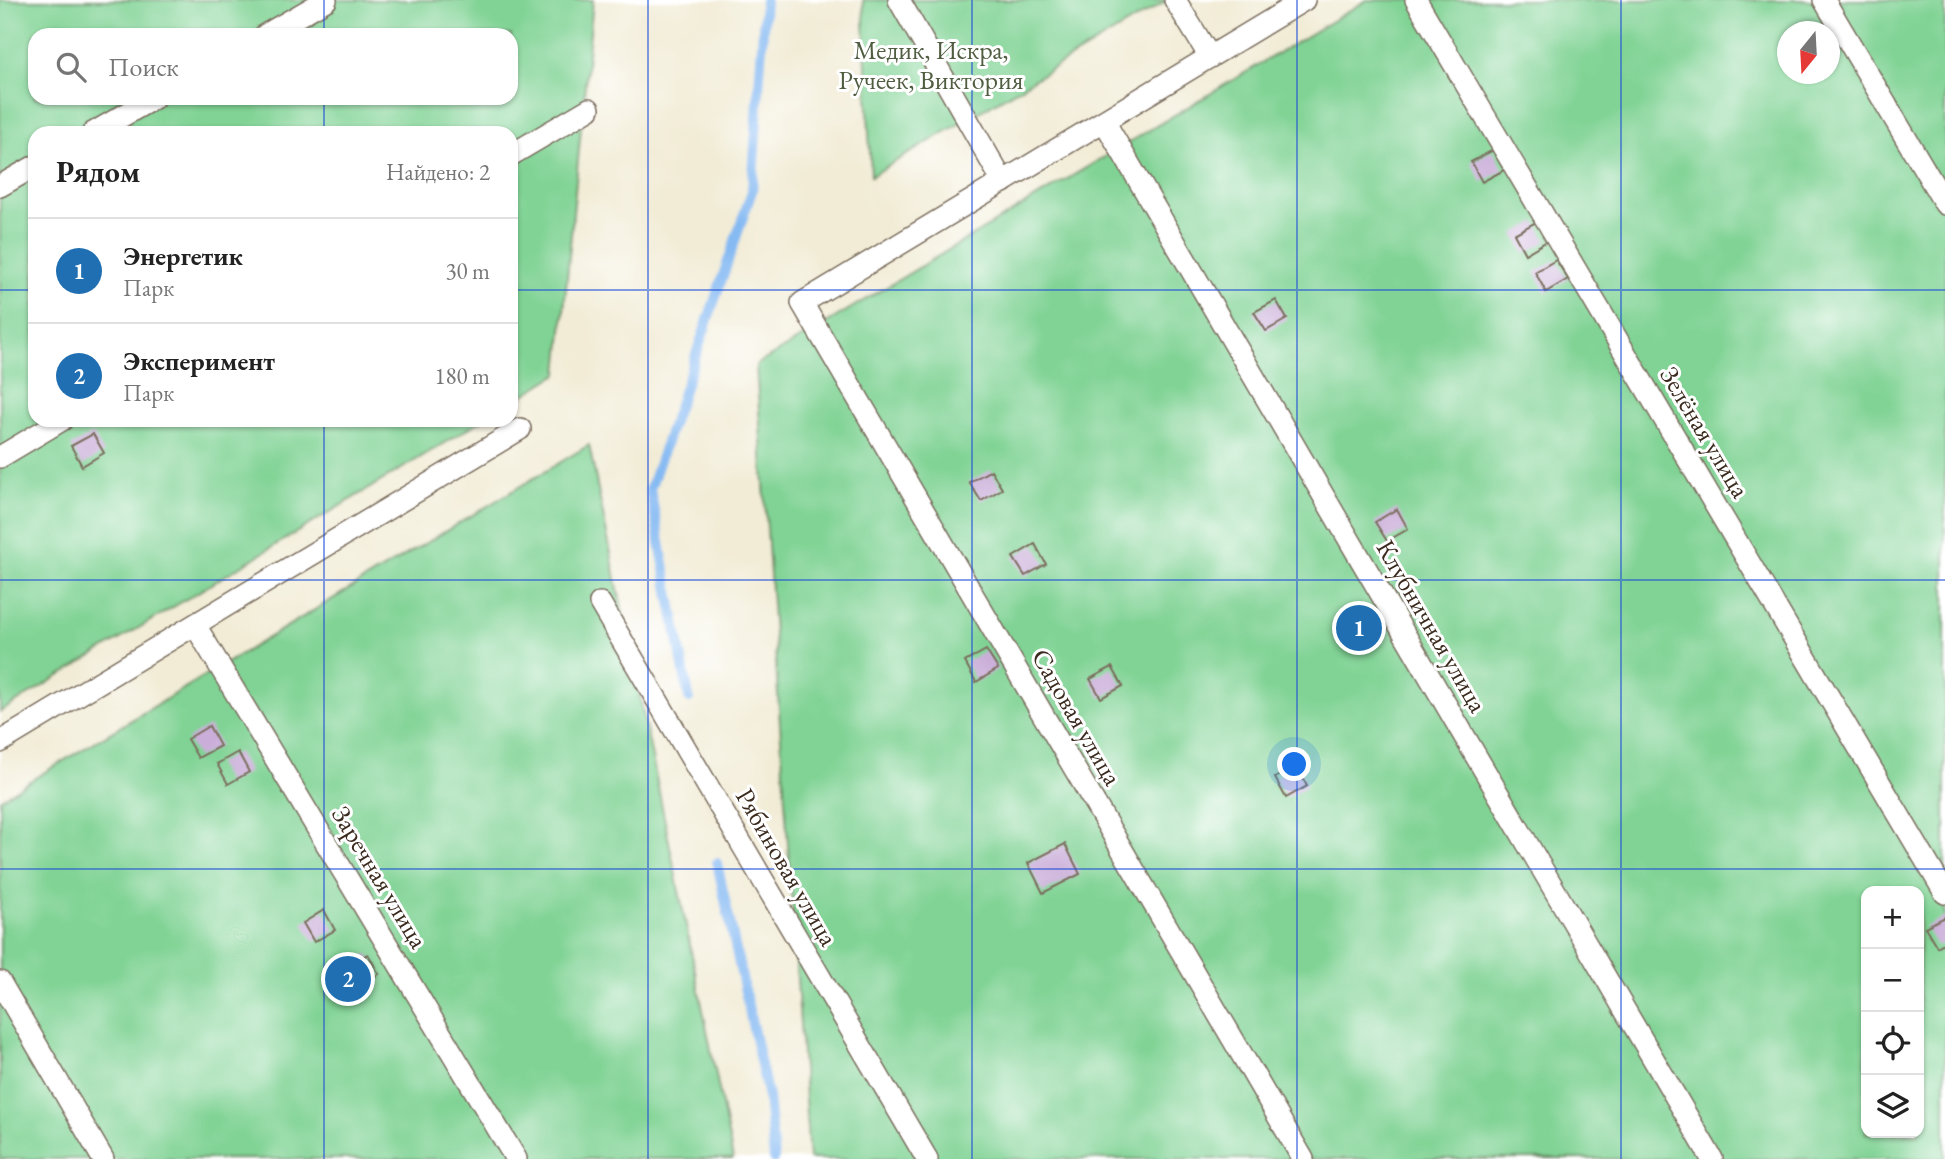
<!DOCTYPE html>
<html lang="ru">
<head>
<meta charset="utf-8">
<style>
  body { margin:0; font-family:"EB Garamond",serif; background:#f2f2f2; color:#222 }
  .controls { position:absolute; right:21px; bottom:21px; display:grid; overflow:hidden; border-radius:14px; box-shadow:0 2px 5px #0004 }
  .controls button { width:63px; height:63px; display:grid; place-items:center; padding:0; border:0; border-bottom:2px solid #e0e0e0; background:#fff; color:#222; font:35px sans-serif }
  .compass { position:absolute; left:1777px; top:21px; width:63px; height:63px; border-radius:50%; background:#fff; box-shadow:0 2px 5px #0004; rotate:198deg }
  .you { position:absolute; left:1295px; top:765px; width:24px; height:24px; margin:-18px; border:5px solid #fff; border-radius:50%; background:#1a73e8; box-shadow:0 0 0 10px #1a73e833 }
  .badge { display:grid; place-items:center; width:46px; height:46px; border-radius:50%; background:#1f6fb2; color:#fff; font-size:23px; font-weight:700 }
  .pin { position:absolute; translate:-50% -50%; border:4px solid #fff; box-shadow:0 2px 7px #0006 }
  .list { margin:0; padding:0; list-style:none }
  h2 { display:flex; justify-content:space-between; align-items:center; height:91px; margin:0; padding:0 28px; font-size:30px }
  h2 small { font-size:23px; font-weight:400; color:#767676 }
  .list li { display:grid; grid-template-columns:46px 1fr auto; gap:21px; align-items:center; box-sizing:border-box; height:105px; padding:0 28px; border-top:2px solid #e0e0e0 }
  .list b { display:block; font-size:26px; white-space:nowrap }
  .list p { margin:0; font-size:23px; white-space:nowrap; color:#767676 }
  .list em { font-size:23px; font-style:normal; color:#767676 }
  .icon { flex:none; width:38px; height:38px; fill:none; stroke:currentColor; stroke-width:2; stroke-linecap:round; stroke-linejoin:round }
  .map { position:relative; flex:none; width:1945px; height:1159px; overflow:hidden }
  .search { position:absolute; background:#fff; box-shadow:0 2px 5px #0004; left:28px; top:28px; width:490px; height:77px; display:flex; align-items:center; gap:18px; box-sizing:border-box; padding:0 24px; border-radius:21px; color:#767676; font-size:26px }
  .panel { position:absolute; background:#fff; box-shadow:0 2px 5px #0004; left:28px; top:126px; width:490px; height:301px; border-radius:21px }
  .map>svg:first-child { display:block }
</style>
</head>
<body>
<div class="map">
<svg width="1945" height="1159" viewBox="0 0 1945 1159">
  <rect width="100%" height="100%" fill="#fff"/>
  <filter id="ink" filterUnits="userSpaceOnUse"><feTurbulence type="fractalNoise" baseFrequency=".0143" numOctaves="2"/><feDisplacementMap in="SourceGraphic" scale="14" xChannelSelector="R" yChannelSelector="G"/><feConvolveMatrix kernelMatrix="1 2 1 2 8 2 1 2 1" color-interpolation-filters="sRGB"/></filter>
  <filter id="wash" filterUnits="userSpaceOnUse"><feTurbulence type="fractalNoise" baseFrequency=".00686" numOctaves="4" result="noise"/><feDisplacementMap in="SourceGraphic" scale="28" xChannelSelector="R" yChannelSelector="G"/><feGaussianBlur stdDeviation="1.57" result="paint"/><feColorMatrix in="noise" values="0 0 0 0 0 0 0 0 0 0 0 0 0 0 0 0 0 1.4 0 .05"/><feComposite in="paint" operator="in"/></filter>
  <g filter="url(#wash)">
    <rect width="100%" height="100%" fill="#f2ecd6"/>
    <!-- green -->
    <g fill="#80d394" stroke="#5e7e59" stroke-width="2" fill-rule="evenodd">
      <path d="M 0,0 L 593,0 L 558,374 L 511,403 L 511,133 L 35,133 L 35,420 L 482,420 L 0,712 ZM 35,35 L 511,35 L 511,98 L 35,98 Z"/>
      <polygon points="863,0 1168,0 871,176"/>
      <path d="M 1367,0 L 1945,0 L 1945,1159 L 809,1159 L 756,365 ZM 1787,32 L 1829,32 L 1829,74 L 1787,74 ZM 1866,891 L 1919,891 L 1919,1133 L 1866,1133 Z"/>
      <polygon points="589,445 733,1159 0,1159 0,799"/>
    </g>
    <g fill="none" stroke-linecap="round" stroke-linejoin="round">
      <!-- stream -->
      <g stroke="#85baf3" stroke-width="10">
        <polyline points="689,698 650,489 752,191 765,0"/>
        <polyline points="717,863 768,1097 774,1159"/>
      </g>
    </g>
    <g id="blocks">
      <!-- building -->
      <g fill="#caaed9">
        <polygon points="1493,150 1504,170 1482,182 1471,162"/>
        <polygon points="1536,222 1547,241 1525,254 1514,234"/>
        <polygon points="1556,260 1568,279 1546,292 1535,272"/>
        <polygon points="1276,300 1287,319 1266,331 1254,312"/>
        <polygon points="93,434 104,453 82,466 71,446"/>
        <polygon points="991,470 1002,489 981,501 969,482"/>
        <polygon points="1397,509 1408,529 1387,541 1375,522"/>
        <polygon points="1035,544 1046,564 1025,576 1013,557"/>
        <polygon points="986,650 998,669 976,682 965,662"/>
        <polygon points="1112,667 1123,686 1101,698 1090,679"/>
        <polygon points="209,726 220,746 198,758 187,739"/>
        <polygon points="238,752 249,772 228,784 217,764"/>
        <polygon points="1296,766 1307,786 1286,798 1275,778"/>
        <polygon points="1065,844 1080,874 1043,893 1028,863"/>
        <polygon points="324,910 335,930 314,942 303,923"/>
        <polygon points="1945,917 1945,942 1937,947 1925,927"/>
        <polygon points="368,954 379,974 357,986 346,966"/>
      </g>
    </g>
  </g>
  <g filter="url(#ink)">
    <use href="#blocks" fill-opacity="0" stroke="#7b6e5e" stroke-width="2"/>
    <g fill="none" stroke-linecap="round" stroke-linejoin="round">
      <defs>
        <g id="service">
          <polyline points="899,0 1003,182"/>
          <polyline points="1175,0 1210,57"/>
          <polyline points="1416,0 1945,893"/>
          <polyline points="1824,0 1945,204"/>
          <polyline points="265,35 326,0"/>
          <polyline points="1104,121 1712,1159"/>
          <polyline points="93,133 154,98"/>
          <polyline points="511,155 589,109"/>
          <polyline points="0,186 35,166"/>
          <polyline points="0,457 62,420"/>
          <polyline points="600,603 927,1159"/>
          <polyline points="195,625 516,1159"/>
          <polyline points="0,742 520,429"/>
          <polyline points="0,982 103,1159"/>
          <polyline points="1303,1159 802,303 1304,0"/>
        </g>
      </defs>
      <!-- service casing -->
      <use href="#service" stroke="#7b6e5e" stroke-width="24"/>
      <!-- service -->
      <use href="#service" stroke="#fff" stroke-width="21"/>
    </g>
  </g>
  <!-- grid -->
  <path fill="none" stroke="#1d4ed8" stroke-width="2" stroke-opacity="0.55" d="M 324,0 L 324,35M 648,0 L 648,1159M 972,0 L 972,1159M 1297,0 L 1297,1159M 1621,0 L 1621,1159M 324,98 L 324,133M 0,290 L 35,290M 511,290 L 1945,290M 324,420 L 324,1159M 0,580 L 1945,580M 0,869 L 1945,869"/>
  <g text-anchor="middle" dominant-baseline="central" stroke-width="6" stroke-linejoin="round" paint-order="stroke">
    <!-- park labels -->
    <g font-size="26" fill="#505d41" stroke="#fff">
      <text x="931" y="50">Медик, Искра,<tspan x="931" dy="30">Ручеек, Виктория</tspan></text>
    </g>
    <!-- street labels -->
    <g font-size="26" fill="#3b2a1e" stroke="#fff">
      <text transform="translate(1705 432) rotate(59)">Зелёная улица</text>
      <text transform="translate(1432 626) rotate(60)">Клубничная улица</text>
      <text transform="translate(1077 717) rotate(60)">Садовая улица</text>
      <text transform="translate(787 867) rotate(60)">Рябиновая улица</text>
      <text transform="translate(380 877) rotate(59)">Заречная улица</text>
    </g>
  </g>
</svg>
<div class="controls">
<button>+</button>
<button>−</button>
<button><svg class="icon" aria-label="locate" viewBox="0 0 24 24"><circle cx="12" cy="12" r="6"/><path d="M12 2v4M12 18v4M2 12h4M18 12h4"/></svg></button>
<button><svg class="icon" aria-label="layers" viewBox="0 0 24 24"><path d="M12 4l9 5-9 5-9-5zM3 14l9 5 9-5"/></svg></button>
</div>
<svg class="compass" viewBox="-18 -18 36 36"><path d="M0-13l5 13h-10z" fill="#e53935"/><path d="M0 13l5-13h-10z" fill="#767676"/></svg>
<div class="you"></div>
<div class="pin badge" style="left:1359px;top:628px">1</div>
<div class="pin badge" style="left:348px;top:979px">2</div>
<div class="search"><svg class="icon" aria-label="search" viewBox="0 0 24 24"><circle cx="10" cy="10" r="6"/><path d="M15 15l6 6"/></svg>Поиск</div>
<section class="panel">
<h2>Рядом<small>Найдено: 2</small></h2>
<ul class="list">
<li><span class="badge">1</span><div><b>Энергетик</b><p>Парк</p></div><em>30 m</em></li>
<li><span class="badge">2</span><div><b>Эксперимент</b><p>Парк</p></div><em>180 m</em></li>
</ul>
</section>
</div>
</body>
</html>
